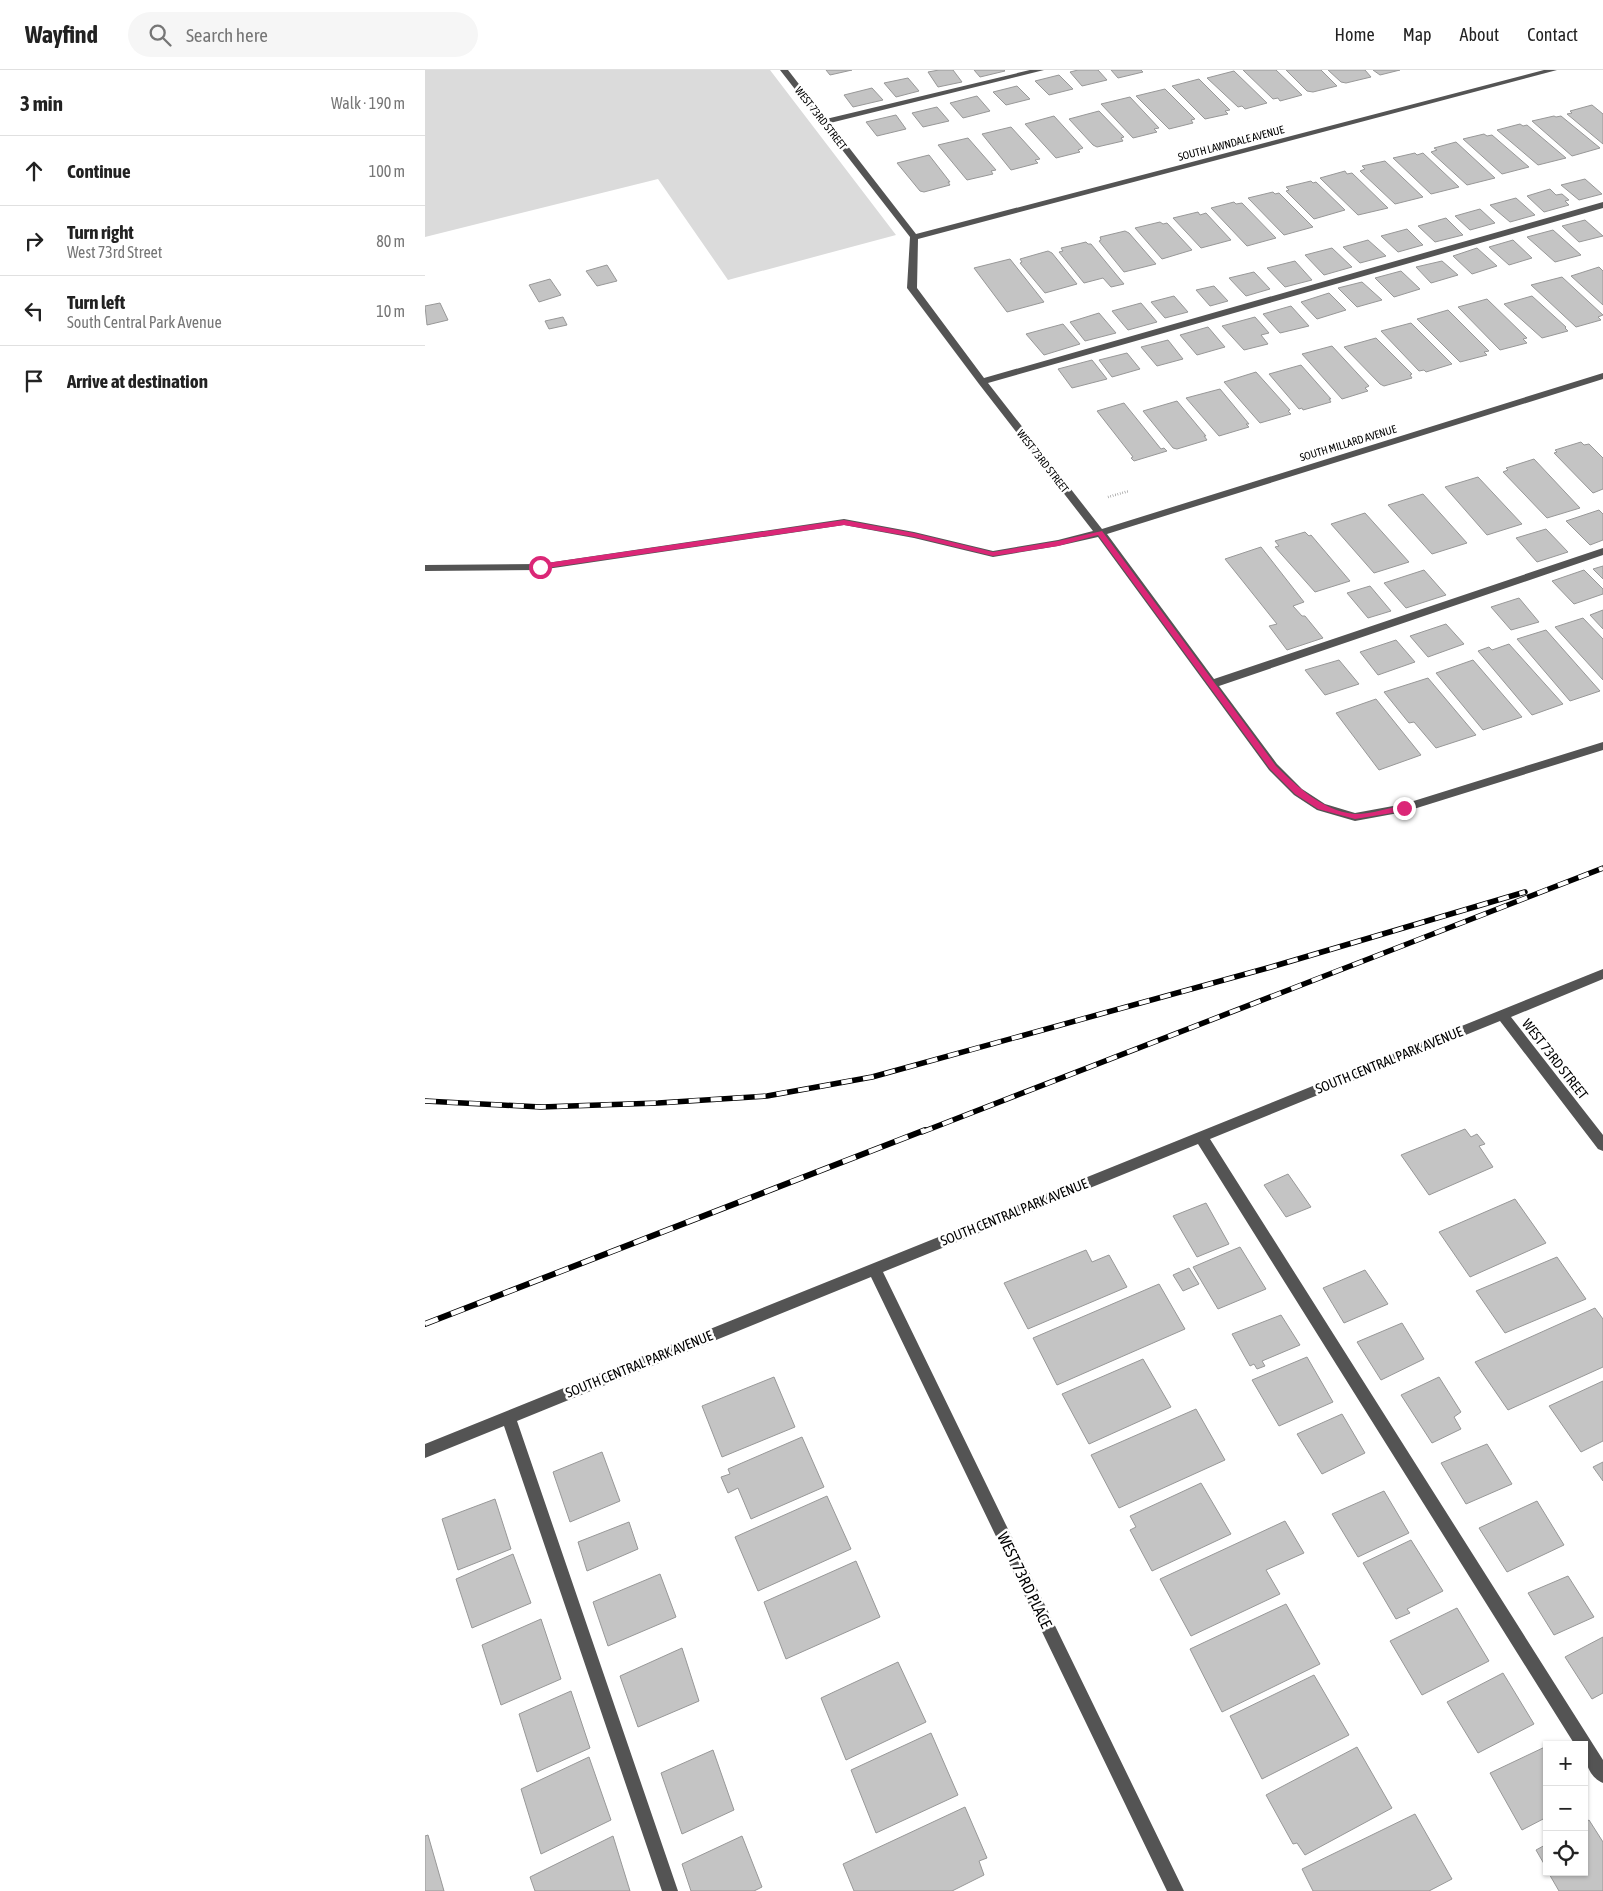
<!DOCTYPE html>
<html lang="en">
<head>
<meta charset="utf-8">
<style>
  body { margin:0; font-family:"Asap Condensed",sans-serif; background:#f6f6f6; color:#222 }
  .controls { position:absolute; right:15px; bottom:15px; display:grid; overflow:hidden; border-radius:0px; box-shadow:0 1px 4px #0004 }
  .controls button { width:45px; height:45px; display:grid; place-items:center; padding:0; border:0; border-bottom:1px solid #e0e0e0; background:#fff; color:#222; font:25px sans-serif }
  .stop { position:absolute; width:15px; height:15px; margin:-11px; border:4px solid #db2777; border-radius:50%; background:#fff }
  .stop.end { background:#db2777; border-color:#fff; box-shadow:0 1px 5px #0008 }
  .list { margin:0; padding:0; list-style:none }
  h2 { display:flex; justify-content:space-between; align-items:center; height:65px; margin:0; padding:0 20px; font-size:21px }
  h2 small { font-size:16px; font-weight:400; color:#767676 }
  .list li { display:grid; grid-template-columns:32px 1fr auto; gap:15px; align-items:center; box-sizing:border-box; height:70px; padding:0 20px; border-top:1px solid #e0e0e0 }
  .list b { display:block; font-size:19px; white-space:nowrap }
  .list p { margin:0; font-size:16px; white-space:nowrap; color:#767676 }
  .list em { font-size:16px; font-style:normal; color:#767676 }
  .icon { flex:none; width:28px; height:28px; fill:none; stroke:currentColor; stroke-width:2; stroke-linecap:round; stroke-linejoin:round }
  .map { position:relative; flex:none; width:1178px; height:1821px; overflow:hidden }
  header { display:flex; align-items:center; gap:30px; box-sizing:border-box; height:70px; padding:0 25px; background:#fff; border-bottom:1px solid #e0e0e0 }
  header strong { font-size:24px }
  nav { display:flex; gap:28px; margin-inline-start:auto; font-size:18px }
  .search { width:350px; height:45px; background:#f6f6f6; display:flex; align-items:center; gap:12px; box-sizing:border-box; padding:0 18px; border-radius:28px; color:#767676; font-size:19px }
  main { display:flex }
  aside { flex:1; background:#fff }
  .map>svg:first-child { display:block }
</style>
</head>
<body>
<header>
<strong>Wayfind</strong>
<div class="search"><svg class="icon" aria-label="search" viewBox="0 0 24 24"><circle cx="10" cy="10" r="6"/><path d="M15 15l6 6"/></svg>Search here</div>
<nav><a>Home</a><a>Map</a><a>About</a><a>Contact</a></nav>
</header>
<main>
<aside>
<h2>3 min<small>Walk · 190 m</small></h2>
<ul class="list">
<li><svg class="icon" aria-label="ahead" viewBox="0 0 24 24"><path d="M12 20V5M6 11l6-6 6 6"/></svg><div><b>Continue</b></div><em>100 m</em></li>
<li><svg class="icon" aria-label="right" viewBox="0 0 24 24"><path d="M7 20v-9h11M14 6l5 5-5 5"/></svg><div><b>Turn right</b><p>West 73rd Street</p></div><em>80 m</em></li>
<li><svg class="icon" aria-label="left" viewBox="0 0 24 24"><path d="M17 20v-9H6M10 6l-5 5 5 5"/></svg><div><b>Turn left</b><p>South Central Park Avenue</p></div><em>10 m</em></li>
<li><svg class="icon" aria-label="arrive" viewBox="0 0 24 24"><path d="M6 21V4h12l-3 4 3 4H6"/></svg><div><b>Arrive at destination</b></div></li>
</ul>
</aside>
<div class="map">
<svg width="1178" height="1821" viewBox="0 0 1178 1821">
  <rect width="100%" height="100%" fill="#fff"/>
  <!-- green -->
  <polygon fill="#dbdbdb" points="0,0 345,0 471,165 303,210 233,109 0,167"/>
  <!-- building -->
  <g fill="#c4c4c4" stroke="#989898">
    <polygon points="401,0 427,0 405,5"/>
    <polygon points="514,0 528,0 537,12 513,17 503,2"/>
    <polygon points="549,0 579,0 580,1 555,7"/>
    <polygon points="653,0 673,0 682,10 657,16 645,2"/>
    <polygon points="686,0 716,0 718,2 693,8"/>
    <polygon points="818,0 851,0 877,25 855,31 853,28 848,29"/>
    <polygon points="861,0 896,0 912,16 888,22 882,21"/>
    <polygon points="903,0 940,0 946,7 921,13 916,12"/>
    <polygon points="948,0 975,0 955,5"/>
    <polygon points="809,1 842,33 820,39 817,36 813,37 782,8"/>
    <polygon points="634,5 648,19 624,25 610,11"/>
    <polygon points="483,8 494,21 471,27 459,13"/>
    <polygon points="774,9 805,40 800,41 803,44 780,49 747,16"/>
    <polygon points="592,16 605,29 581,35 568,22"/>
    <polygon points="447,18 458,30 428,37 419,25"/>
    <polygon points="740,19 770,49 766,50 768,53 744,59 711,26"/>
    <polygon points="552,26 565,41 538,48 525,33"/>
    <polygon points="705,27 734,58 729,59 732,62 708,68 676,34"/>
    <polygon points="1167,35 1178,44 1178,74 1142,44 1147,43 1145,41"/>
    <polygon points="512,37 524,51 498,57 487,43"/>
    <polygon points="674,41 699,67 696,68 698,71 672,77 668,75 644,49"/>
    <polygon points="471,45 481,59 452,66 441,52"/>
    <polygon points="629,46 658,78 653,80 655,82 631,88 600,54"/>
    <polygon points="1129,46 1131,47 1136,46 1175,78 1147,86 1107,51"/>
    <polygon points="1095,54 1098,56 1102,55 1141,88 1113,95 1072,60"/>
    <polygon points="586,57 615,89 610,90 613,93 586,100 557,64"/>
    <polygon points="1059,64 1062,66 1067,65 1104,97 1077,104 1038,69"/>
    <polygon points="543,68 571,100 566,101 568,104 542,110 513,75"/>
    <polygon points="1031,72 1070,108 1042,115 1006,82 1012,80 1009,78"/>
    <polygon points="990,83 992,85 998,83 1034,117 1006,124 968,88"/>
    <polygon points="504,85 525,112 523,112 525,115 499,122 495,121 472,93"/>
    <polygon points="960,91 998,127 970,134 935,101 940,99 937,96"/>
    <polygon points="920,101 922,104 927,103 963,138 933,145 895,108"/>
    <polygon points="1160,109 1177,124 1154,130 1136,115"/>
    <polygon points="886,111 888,113 891,112 920,140 889,149 861,121 864,120 861,117"/>
    <polygon points="1125,119 1131,125 1137,124 1144,130 1140,131 1144,135 1119,142 1102,126"/>
    <polygon points="848,122 850,124 854,123 888,157 859,165 823,128"/>
    <polygon points="1091,128 1110,145 1085,152 1065,135"/>
    <polygon points="809,132 811,134 817,133 851,168 822,176 786,138"/>
    <polygon points="1055,139 1070,153 1045,160 1030,146"/>
    <polygon points="773,142 775,145 781,143 806,170 776,178 748,148"/>
    <polygon points="1021,148 1038,165 1010,172 993,156"/>
    <polygon points="1160,150 1178,166 1154,172 1137,156"/>
    <polygon points="735,152 738,154 742,153 767,180 737,189 710,158"/>
    <polygon points="982,159 998,175 973,182 956,166"/>
    <polygon points="1128,160 1156,185 1130,192 1102,167"/>
    <polygon points="700,161 704,163 731,194 699,202 674,171 676,170 675,167"/>
    <polygon points="943,170 961,186 935,193 918,177"/>
    <polygon points="1088,170 1107,188 1084,195 1064,177"/>
    <polygon points="661,172 663,174 666,174 699,214 686,217 678,208 659,213 634,182 638,181 636,178"/>
    <polygon points="907,178 927,197 899,205 880,185"/>
    <polygon points="1052,178 1072,196 1047,204 1028,186"/>
    <polygon points="623,181 627,183 652,214 620,223 595,193 597,192 595,189"/>
    <polygon points="585,189 619,232 582,242 549,198"/>
    <polygon points="870,191 887,210 860,217 842,198"/>
    <polygon points="1017,191 1033,205 1006,213 991,197"/>
    <polygon points="182,195 192,211 172,216 161,201"/>
    <polygon points="1174,197 1178,201 1178,235 1146,206"/>
    <polygon points="976,201 995,219 969,227 950,208"/>
    <polygon points="829,202 845,219 821,226 804,208"/>
    <polygon points="1137,207 1178,245 1173,247 1176,250 1151,257 1106,215"/>
    <polygon points="125,209 136,225 114,232 104,215"/>
    <polygon points="937,212 957,230 932,237 913,218"/>
    <polygon points="789,216 803,231 785,236 771,220"/>
    <polygon points="904,223 921,240 892,249 876,232"/>
    <polygon points="749,226 763,242 740,248 726,232"/>
    <polygon points="1107,226 1141,257 1140,258 1143,261 1117,268 1079,234"/>
    <polygon points="1062,229 1102,268 1098,269 1102,273 1075,280 1033,237"/>
    <polygon points="15,233 23,250 2,255 0,236"/>
    <polygon points="716,233 732,252 703,260 687,241"/>
    <polygon points="866,236 884,256 855,263 838,244"/>
    <polygon points="1023,240 1064,281 1059,282 1062,285 1035,292 992,249"/>
    <polygon points="674,243 691,263 660,271 645,252"/>
    <polygon points="138,247 142,255 124,259 120,251"/>
    <polygon points="830,247 844,263 836,265 843,274 819,280 797,256"/>
    <polygon points="986,253 1027,294 1001,302 999,300 994,301 956,261"/>
    <polygon points="638,254 655,274 619,285 601,264"/>
    <polygon points="783,257 800,277 772,285 755,265"/>
    <polygon points="951,268 987,304 985,305 987,308 959,316 955,314 919,277"/>
    <polygon points="743,270 758,289 732,296 716,277"/>
    <polygon points="907,276 944,316 940,318 943,321 917,329 877,284"/>
    <polygon points="702,283 715,299 687,307 674,290"/>
    <polygon points="667,290 682,309 647,318 633,299"/>
    <polygon points="876,295 906,329 904,329 906,332 878,340 877,338 874,339 844,304"/>
    <polygon points="831,302 865,340 863,341 866,344 835,353 799,312"/>
    <polygon points="795,319 824,354 821,354 824,357 794,366 761,328"/>
    <polygon points="752,331 781,366 779,366 782,370 752,379 748,378 718,341"/>
    <polygon points="699,333 736,379 739,378 742,381 709,391 706,388 708,387 672,341"/>
    <polygon points="1156,372 1159,375 1164,374 1178,388 1178,419 1168,423 1129,383 1132,382 1130,380"/>
    <polygon points="1109,389 1155,438 1122,448 1078,402 1083,400 1081,398"/>
    <polygon points="1053,407 1097,454 1062,465 1020,417"/>
    <polygon points="998,424 1042,473 1007,484 963,435"/>
    <polygon points="1174,440 1178,444 1178,470 1165,475 1141,451"/>
    <polygon points="940,443 984,492 949,503 906,454"/>
    <polygon points="1121,459 1143,482 1112,492 1091,468"/>
    <polygon points="880,462 884,466 886,465 925,511 890,522 850,477 854,476 850,471"/>
    <polygon points="836,477 879,532 868,536 877,546 880,546 898,568 862,580 844,556 852,554 800,489"/>
    <polygon points="1178,496 1178,509 1168,499"/>
    <polygon points="999,500 1021,525 981,538 959,513"/>
    <polygon points="1159,500 1178,519 1178,524 1149,534 1127,511"/>
    <polygon points="945,516 966,541 943,548 922,523"/>
    <polygon points="1094,528 1114,552 1086,560 1066,537"/>
    <polygon points="1178,540 1178,559 1165,545"/>
    <polygon points="1158,548 1178,569 1178,610 1130,557"/>
    <polygon points="1021,554 1039,574 1003,587 985,566"/>
    <polygon points="1121,560 1175,621 1145,631 1092,569"/>
    <polygon points="971,570 990,592 953,605 935,582"/>
    <polygon points="1084,574 1138,634 1107,645 1053,581 1064,577 1067,580"/>
    <polygon points="914,590 934,614 900,625 880,600"/>
    <polygon points="1048,590 1097,647 1058,660 1011,603"/>
    <polygon points="1003,608 1051,665 1011,678 989,652 984,653 959,622"/>
    <polygon points="951,629 996,685 954,700 911,643"/>
    <polygon points="1040,1059 1046,1067 1052,1064 1060,1074 1054,1076 1068,1097 1004,1125 976,1085"/>
    <polygon points="863,1104 886,1137 861,1147 839,1115"/>
    <polygon points="1090,1129 1121,1173 1045,1207 1014,1162"/>
    <polygon points="781,1133 804,1174 772,1187 748,1146"/>
    <polygon points="815,1177 841,1219 793,1239 768,1197"/>
    <polygon points="661,1180 667,1192 684,1185 702,1217 603,1259 579,1213"/>
    <polygon points="1132,1187 1161,1229 1080,1263 1051,1221"/>
    <polygon points="764,1198 774,1214 758,1221 748,1205"/>
    <polygon points="940,1200 963,1234 919,1253 898,1218"/>
    <polygon points="734,1214 760,1259 632,1315 608,1268"/>
    <polygon points="1170,1238 1178,1249 1178,1297 1083,1340 1050,1292"/>
    <polygon points="856,1245 875,1275 837,1291 840,1296 832,1299 829,1294 825,1296 807,1264"/>
    <polygon points="977,1253 999,1289 956,1310 932,1272"/>
    <polygon points="882,1287 908,1332 854,1356 827,1310"/>
    <polygon points="718,1289 746,1337 664,1374 637,1324"/>
    <polygon points="349,1307 370,1357 297,1387 277,1336"/>
    <polygon points="1014,1307 1036,1342 1029,1347 1036,1359 1007,1373 976,1325"/>
    <polygon points="1178,1311 1178,1371 1156,1382 1124,1336"/>
    <polygon points="771,1339 800,1390 694,1438 666,1385"/>
    <polygon points="917,1344 940,1383 897,1404 872,1364"/>
    <polygon points="377,1367 399,1417 326,1449 313,1418 303,1423 296,1407 305,1404 303,1399"/>
    <polygon points="1062,1374 1087,1414 1041,1434 1016,1393"/>
    <polygon points="177,1382 195,1431 145,1452 128,1402"/>
    <polygon points="1178,1392 1178,1411 1168,1397"/>
    <polygon points="776,1413 806,1464 727,1501 705,1460 711,1457 705,1446"/>
    <polygon points="959,1421 984,1463 933,1487 907,1444"/>
    <polygon points="402,1426 426,1479 333,1521 310,1467"/>
    <polygon points="70,1429 86,1479 33,1500 17,1449"/>
    <polygon points="1112,1431 1139,1475 1082,1502 1054,1458"/>
    <polygon points="860,1451 879,1483 841,1500 855,1524 766,1566 735,1509"/>
    <polygon points="204,1452 213,1479 162,1501 153,1472"/>
    <polygon points="986,1470 1018,1521 982,1539 985,1543 971,1549 938,1493"/>
    <polygon points="88,1484 106,1533 47,1558 31,1509"/>
    <polygon points="431,1491 455,1547 361,1589 339,1532"/>
    <polygon points="235,1504 251,1547 183,1576 168,1532"/>
    <polygon points="1143,1506 1169,1547 1129,1565 1103,1523"/>
    <polygon points="861,1534 895,1594 797,1642 765,1579"/>
    <polygon points="1032,1538 1064,1591 997,1625 965,1571"/>
    <polygon points="116,1549 136,1609 76,1635 57,1575"/>
    <polygon points="1178,1567 1178,1623 1167,1629 1140,1587"/>
    <polygon points="257,1578 274,1631 213,1657 195,1606"/>
    <polygon points="473,1592 501,1652 421,1690 396,1628"/>
    <polygon points="1078,1603 1109,1654 1053,1683 1022,1632"/>
    <polygon points="889,1605 924,1665 837,1709 805,1646"/>
    <polygon points="146,1621 165,1678 112,1702 94,1644"/>
    <polygon points="506,1663 533,1725 451,1763 426,1700"/>
    <polygon points="1122,1676 1122,1747 1097,1760 1065,1703"/>
    <polygon points="932,1677 967,1738 880,1785 872,1773 868,1774 841,1725"/>
    <polygon points="288,1680 309,1740 257,1764 236,1703"/>
    <polygon points="164,1687 186,1750 116,1784 96,1719"/>
    <polygon points="540,1737 562,1788 554,1791 559,1805 527,1821 429,1821 418,1794"/>
    <polygon points="990,1744 1027,1809 1004,1821 888,1821 877,1799"/>
    <polygon points="1164,1750 1178,1772 1178,1821 1134,1821 1123,1802 1159,1802 1159,1753"/>
    <polygon points="3,1765 19,1821 0,1821 0,1766"/>
    <polygon points="188,1766 205,1821 110,1821 105,1807"/>
    <polygon points="317,1766 337,1817 329,1821 266,1821 257,1794"/>
    <polygon points="1122,1774 1122,1799 1111,1780"/>
  </g>
  <g fill="none" stroke-linecap="round" stroke-linejoin="round">
    <!-- path -->
    <polyline stroke="#767676" stroke-width="2.5" stroke-dasharray="0.5 2" stroke-linecap="butt" points="683,427 704,421"/>
    <!-- minor -->
    <g fill="#545454" fill-rule="evenodd">
      <polygon points="355,0 363,0 401,49 605,0 619,0 405,53 491,164 1119,0 1132,0 493,169 492,218 559,308 1178,132 1178,138 563,313 677,459 1178,303 1178,309 682,464 789,609 1178,478 1178,485 794,616 852,694 877,719 900,734 930,743 979,734 1178,672 1178,680 979,742 930,751 892,740 869,725 844,700 673,467 633,476 568,487 489,468 419,455 115,500 0,501 0,495 115,494 419,449 489,462 568,481 633,470 668,461 554,314 482,218 485,167"/>
      <path d="M 1178,899 L 1178,909 L 1086,947 L 1178,1065 L 1178,1081 L 1173,1079 L 1075,951 L 785,1069 L 1178,1690 L 1178,1713 C 1163,1707 1159,1689 1159,1675 L 1150,1675 L 773,1074 L 458,1202 L 759,1821 L 742,1821 L 446,1207 L 92,1351 L 253,1821 L 237,1821 L 79,1356 L 0,1388 L 0,1374 Z"/>
    </g>
    <defs>
      <g id="rail-far1">
        <polyline points="0,1031 116,1037 233,1033 342,1026 447,1007 846,897 1100,822"/>
        <polyline points="497,1062 1178,798"/>
      </g>
      <polyline id="rail" points="0,1254 500,1060"/>
    </defs>
    <!-- rail-far1 casing -->
    <use href="#rail-far1" stroke="#000" stroke-width="5.5"/>
    <!-- rail casing -->
    <use href="#rail" stroke="#000" stroke-width="6"/>
    <!-- rail-far1 -->
    <use href="#rail-far1" stroke="#fff" stroke-width="4" stroke-dasharray="11" stroke-linecap="butt"/>
    <!-- rail -->
    <use href="#rail" stroke="#fff" stroke-width="4.5" stroke-dasharray="14" stroke-linecap="butt"/>
  </g>
  <!-- route -->
  <path fill="#db2777" d="M 419,450 L 489,463 L 568,482 L 633,471 L 677,461 L 851,696 C 873,717 896,740 929,744 C 942,745 965,738 979,735 L 983,738 L 979,741 L 930,749 L 893,739 L 870,724 L 845,699 L 673,465 L 633,476 L 568,486 L 489,467 L 419,455 L 115,499 L 111,497 L 115,494 Z"/>
  <g text-anchor="middle" dominant-baseline="central" stroke-width="5" stroke-linejoin="round" paint-order="stroke">
    <!-- far-street labels -->
    <g font-size="11" fill="#000" stroke="#fff">
      <text transform="translate(396 48) rotate(52)">WEST 73RD STREET</text>
      <text transform="translate(806 73) rotate(-15)">SOUTH LAWNDALE AVENUE</text>
      <text transform="translate(923 373) rotate(-17)">SOUTH MILLARD AVENUE</text>
      <text transform="translate(618 391) rotate(52)">WEST 73RD STREET</text>
    </g>
    <!-- street labels -->
    <g font-size="14" fill="#000" stroke="#fff">
      <text transform="translate(1130 989) rotate(52)">WEST 73RD STREET</text>
      <text transform="translate(964 990) rotate(-22)">SOUTH CENTRAL PARK AVENUE</text>
      <text transform="translate(589 1142) rotate(-22)">SOUTH CENTRAL PARK AVENUE</text>
      <text transform="translate(214 1294) rotate(-22)">SOUTH CENTRAL PARK AVENUE</text>
    </g>
    <!-- near-street labels -->
    <g font-size="16" fill="#000" stroke="#fff">
      <text transform="translate(600 1510) rotate(64)">WEST 73RD PLACE</text>
    </g>
  </g>
</svg>
<div class="controls">
<button>+</button>
<button>−</button>
<button><svg class="icon" aria-label="locate" viewBox="0 0 24 24"><circle cx="12" cy="12" r="6"/><path d="M12 2v4M12 18v4M2 12h4M18 12h4"/></svg></button>
</div>
<div class="stop" style="left:115px;top:497px"></div>
<div class="stop end" style="left:979px;top:738px"></div>
</div>
</main>
</body>
</html>
